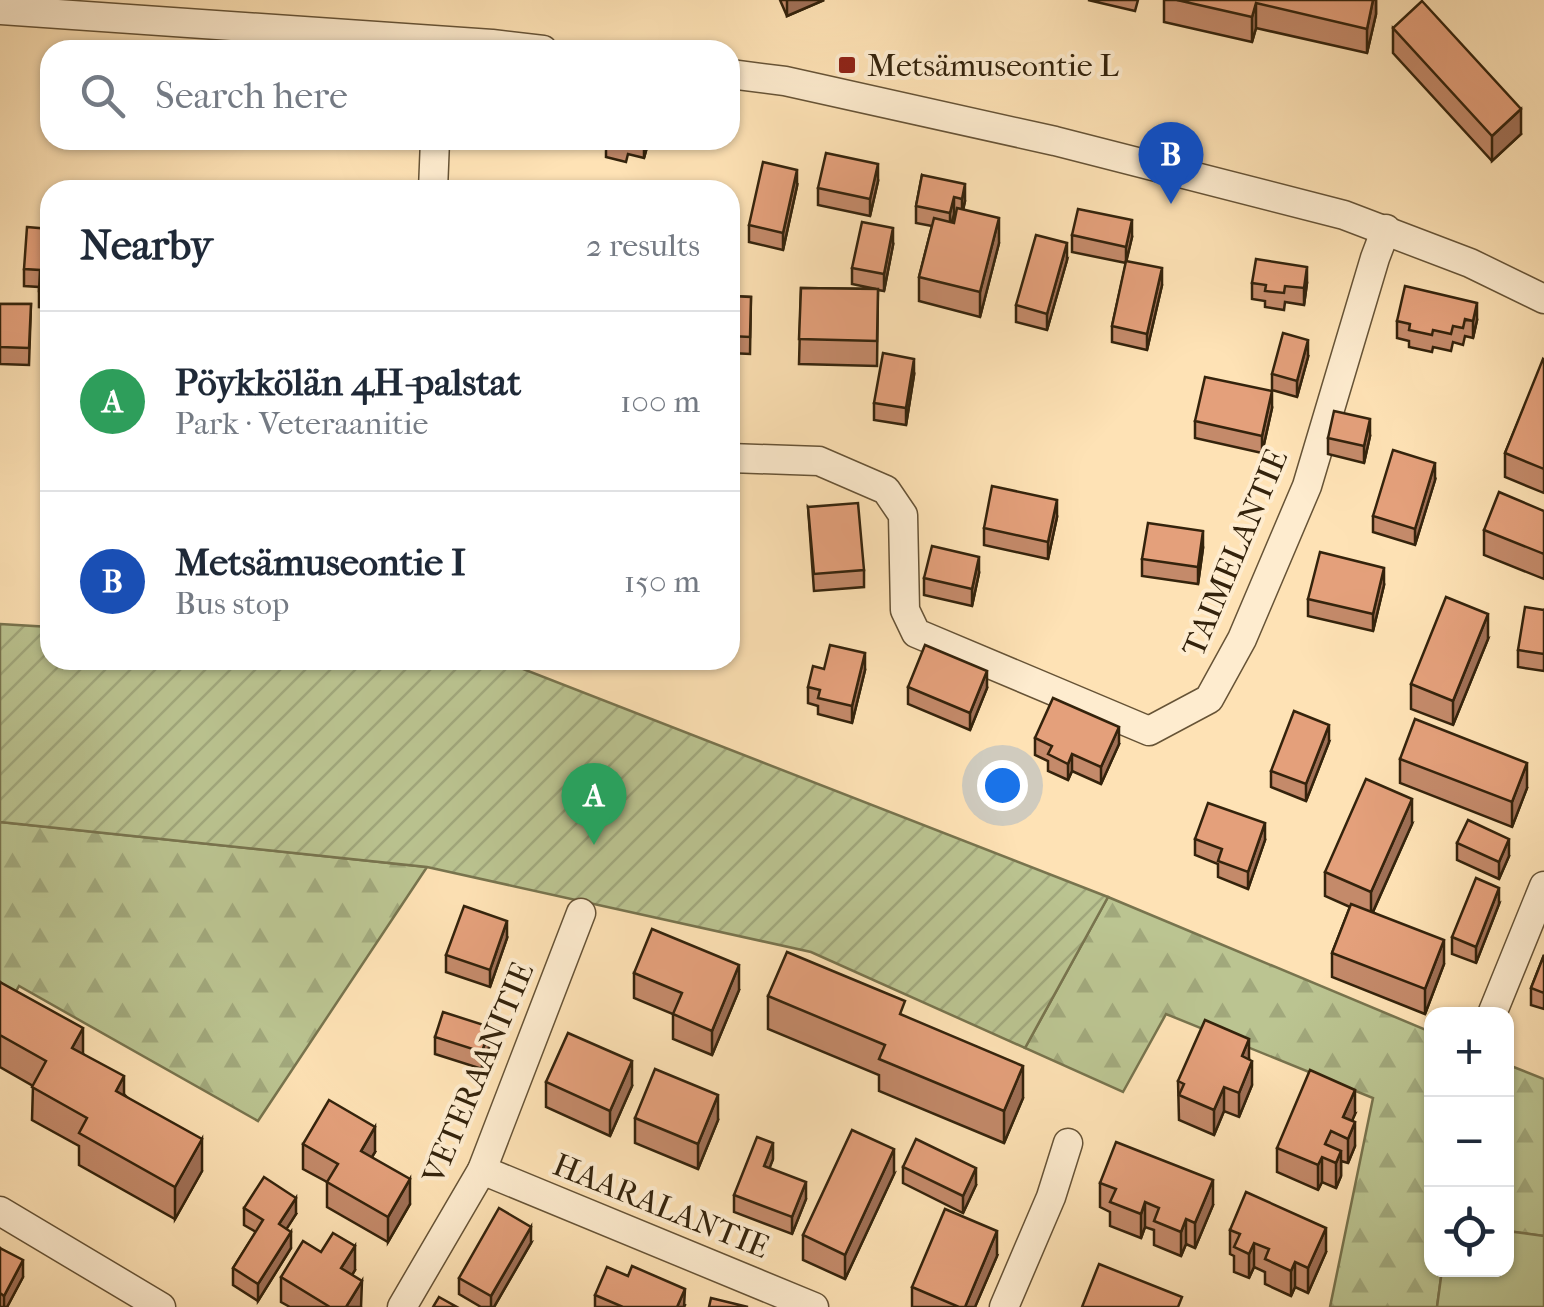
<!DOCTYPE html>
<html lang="en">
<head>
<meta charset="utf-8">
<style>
  body { margin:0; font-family:"IM FELL French Canon",serif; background:#f6f6f7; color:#1f2937 }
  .controls { position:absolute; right:30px; bottom:30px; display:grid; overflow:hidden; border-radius:20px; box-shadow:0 2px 8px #0004 }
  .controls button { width:90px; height:90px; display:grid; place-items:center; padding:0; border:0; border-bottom:2px solid #e0e1e3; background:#fff; color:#1f2937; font:50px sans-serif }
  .you { position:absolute; left:1002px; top:785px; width:35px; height:35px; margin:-25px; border:8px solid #fff; border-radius:50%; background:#1a73e8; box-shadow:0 0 0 15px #1a73e833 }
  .badge { display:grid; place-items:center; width:65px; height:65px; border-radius:50%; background:#0b8043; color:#fff; font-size:32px; font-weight:700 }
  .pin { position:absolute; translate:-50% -82px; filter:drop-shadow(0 2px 5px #0008) }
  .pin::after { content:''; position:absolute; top:52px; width:35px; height:30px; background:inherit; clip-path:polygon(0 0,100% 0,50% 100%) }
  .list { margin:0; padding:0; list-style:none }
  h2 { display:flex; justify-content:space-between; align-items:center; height:130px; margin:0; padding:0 40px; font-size:42px }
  h2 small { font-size:32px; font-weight:400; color:#747a83 }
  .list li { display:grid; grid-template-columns:65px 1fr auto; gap:30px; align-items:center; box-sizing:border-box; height:180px; padding:0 40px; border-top:2px solid #e0e1e3 }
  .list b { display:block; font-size:38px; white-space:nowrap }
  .list p { margin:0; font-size:32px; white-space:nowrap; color:#747a83 }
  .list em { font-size:32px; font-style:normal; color:#747a83 }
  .icon { flex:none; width:55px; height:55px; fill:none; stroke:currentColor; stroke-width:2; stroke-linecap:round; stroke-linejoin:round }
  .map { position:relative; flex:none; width:1544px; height:1307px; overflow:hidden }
  .search { position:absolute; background:#fff; box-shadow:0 2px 8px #0004; left:40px; top:40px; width:700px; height:110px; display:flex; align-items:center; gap:25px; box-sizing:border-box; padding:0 35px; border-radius:30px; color:#747a83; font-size:38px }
  .panel { position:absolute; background:#fff; box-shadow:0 2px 8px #0004; left:40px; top:180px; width:700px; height:490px; border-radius:30px }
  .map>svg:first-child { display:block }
</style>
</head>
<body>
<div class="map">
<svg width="1544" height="1307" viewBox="0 0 1544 1307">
  <defs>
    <pattern id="forest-firs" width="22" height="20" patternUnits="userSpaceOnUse" patternTransform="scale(2.5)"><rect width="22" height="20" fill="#bbc491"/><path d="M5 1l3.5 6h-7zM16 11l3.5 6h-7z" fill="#a1a87c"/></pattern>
    <pattern id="garden-furrows" width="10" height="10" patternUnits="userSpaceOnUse" patternTransform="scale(2.5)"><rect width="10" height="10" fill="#bbc491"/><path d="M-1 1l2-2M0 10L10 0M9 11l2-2" fill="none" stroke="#a1a87c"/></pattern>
  </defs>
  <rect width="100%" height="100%" fill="#fee2b5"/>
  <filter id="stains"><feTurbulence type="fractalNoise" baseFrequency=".002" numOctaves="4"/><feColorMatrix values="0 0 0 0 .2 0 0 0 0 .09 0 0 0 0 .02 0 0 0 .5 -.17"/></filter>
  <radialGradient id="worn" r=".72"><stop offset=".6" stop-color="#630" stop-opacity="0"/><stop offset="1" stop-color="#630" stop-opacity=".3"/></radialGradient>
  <!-- forest -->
  <g fill="url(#forest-firs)" stroke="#78744e" stroke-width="2.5">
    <polygon points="0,822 427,867 258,1121 19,986 0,1020"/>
    <polygon points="1108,897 1431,1032 1432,1270 1442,1270 1437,1307 1330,1307 1373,1098 1166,1014 1123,1092 1025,1048"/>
    <polygon points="1506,1064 1544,1079 1544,1236 1507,1231"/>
  </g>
  <!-- garden -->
  <polygon fill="url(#garden-furrows)" stroke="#78744e" stroke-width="2.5" points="0,624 50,627 50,660 500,660 1108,897 1025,1048 811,952 427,867 0,822"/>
  <!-- pitch -->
  <polygon fill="#bbc491" stroke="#78744e" stroke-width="2.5" points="1507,1231 1544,1236 1544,1307 1437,1307 1442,1270 1506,1270"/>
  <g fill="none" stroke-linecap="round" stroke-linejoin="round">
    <defs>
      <g id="minor">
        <polyline points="0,10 492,44 543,50"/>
        <polyline points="730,74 785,81 1055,141 1344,215 1470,263 1544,299"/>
        <polyline points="433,190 435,140"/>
        <polyline points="730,458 819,461 886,490 903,515 905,610 916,633 1149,731 1209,699 1242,639 1307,486 1375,258 1386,229"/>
        <polyline points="1492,1014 1544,886"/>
        <polyline points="482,1170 814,1307"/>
        <polyline points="0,1211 161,1307"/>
        <polyline points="402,1307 482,1170 581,913"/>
        <polyline points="1004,1307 1051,1197 1068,1143"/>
      </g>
    </defs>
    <!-- minor casing -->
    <use href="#minor" stroke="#665336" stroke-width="31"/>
    <!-- minor -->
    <use href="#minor" stroke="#feeccf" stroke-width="28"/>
  </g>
  <!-- wall -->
  <g fill="#c48a6a" stroke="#34230c" stroke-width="2.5">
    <polygon points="780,0 824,0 787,16"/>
    <polygon points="1088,0 1138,0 1135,11"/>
    <polygon points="1164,0 1376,0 1376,14 1367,53 1256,28 1252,42 1164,22"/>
    <polygon points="1393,28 1521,134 1492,161 1393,53"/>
    <polygon points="521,140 547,140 545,146 521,141"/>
    <polygon points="588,140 649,140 644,158 628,154 626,162 606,157 606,149 588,145"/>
    <polygon points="922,175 965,201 963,209 999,243 980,317 919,301 919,277 932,226 916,223 916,206"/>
    <polygon points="878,181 870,216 818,205 818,188"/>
    <polygon points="797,186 783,250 749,242 749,225"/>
    <polygon points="50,229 50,308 39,307 39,287 24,286 24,269"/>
    <polygon points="1072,235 1132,237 1126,261 1162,285 1147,350 1112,342 1112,326 1126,263 1072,252"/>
    <polygon points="893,245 884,291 878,290 877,366 799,364 801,288 876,289 852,284 852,268"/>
    <polygon points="1067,260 1047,330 1016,322 1016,305"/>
    <polygon points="1252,283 1307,283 1304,305 1285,302 1284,310 1265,307 1265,301 1252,299"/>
    <polygon points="730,296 751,297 750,354 730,353"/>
    <polygon points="0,304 31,304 29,365 0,364"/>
    <polygon points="1477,320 1473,338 1465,336 1463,345 1453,342 1451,351 1433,347 1432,352 1409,347 1409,341 1397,338 1397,321"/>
    <polygon points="1308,357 1297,397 1272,390 1272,374"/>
    <polygon points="1544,360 1544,493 1505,477 1505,453"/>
    <polygon points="914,375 906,425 874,420 874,403"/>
    <polygon points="1272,408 1262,453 1195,438 1195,421"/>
    <polygon points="1370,436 1364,463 1328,454 1328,438"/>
    <polygon points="1435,480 1415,545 1373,532 1373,516"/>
    <polygon points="808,507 864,570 864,587 814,591"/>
    <polygon points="1544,511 1544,579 1484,555 1484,530"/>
    <polygon points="1057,517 1048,559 984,545 984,528"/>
    <polygon points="1203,548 1198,584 1142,576 1142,559"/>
    <polygon points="979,573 972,606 924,595 924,578"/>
    <polygon points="1384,585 1373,631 1308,616 1308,599"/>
    <polygon points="1544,610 1544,671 1518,667 1518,650"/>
    <polygon points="1488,639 1453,725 1411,709 1411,684"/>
    <polygon points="824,669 865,670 852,723 818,714 818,706 808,703 808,687"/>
    <polygon points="908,687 987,688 970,730 908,704"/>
    <polygon points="1035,738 1119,744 1101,784 1072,771 1068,780 1048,771 1048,761 1035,755"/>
    <polygon points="1329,742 1306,801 1271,787 1271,771"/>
    <polygon points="1400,759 1527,788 1512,827 1400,783"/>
    <polygon points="1412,824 1373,912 1444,964 1425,1014 1332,977 1332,953 1350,907 1325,896 1325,872"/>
    <polygon points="1195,839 1265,840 1248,889 1218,877 1218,864 1195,855"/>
    <polygon points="1457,843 1509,856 1499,879 1457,860"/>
    <polygon points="1499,904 1476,963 1452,954 1452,937"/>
    <polygon points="507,938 490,987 446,972 446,955"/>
    <polygon points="1544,955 1544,1009 1531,1005 1531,988"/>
    <polygon points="634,973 739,990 712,1055 673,1039 673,1014 634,998"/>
    <polygon points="0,982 83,1054 202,1171 175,1219 79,1165 79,1146 32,1120 33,1086 0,1067"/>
    <polygon points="768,996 905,1017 1023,1098 1004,1143 879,1091 879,1075 768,1029"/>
    <polygon points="435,1037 490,1044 482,1069 435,1054"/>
    <polygon points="1249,1059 1252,1085 1239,1117 1224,1111 1214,1135 1179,1120 1178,1081"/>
    <polygon points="546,1082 632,1086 610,1136 546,1107"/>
    <polygon points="1355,1114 1352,1120 1355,1146 1348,1163 1341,1161 1341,1176 1336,1188 1322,1182 1318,1190 1277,1172 1277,1148"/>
    <polygon points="635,1118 718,1120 698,1169 635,1143"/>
    <polygon points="303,1144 375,1152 372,1157 410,1204 388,1242 327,1207 327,1182 303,1169"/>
    <polygon points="773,1159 769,1168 806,1199 792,1234 734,1212 734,1195"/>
    <polygon points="903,1167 976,1185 963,1213 903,1183"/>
    <polygon points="894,1174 845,1279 803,1260 803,1235"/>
    <polygon points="1100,1183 1213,1205 1195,1248 1186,1244 1181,1256 1154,1245 1154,1230 1145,1227 1141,1238 1110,1226 1110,1212 1100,1207"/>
    <polygon points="244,1208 296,1214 286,1229 291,1248 258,1301 233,1285 233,1268 256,1232 244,1225"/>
    <polygon points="1230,1230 1326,1252 1308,1293 1295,1287 1291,1296 1265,1284 1265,1272 1254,1267 1249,1278 1234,1272 1234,1256 1230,1254"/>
    <polygon points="531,1243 494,1307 481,1307 459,1294 459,1278"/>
    <polygon points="0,1248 23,1277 7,1307 0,1307"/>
    <polygon points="321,1252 355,1270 352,1275 361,1307 290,1307 281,1302 281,1277"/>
    <polygon points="997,1256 975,1307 912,1307 912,1287"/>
    <polygon points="628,1276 685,1305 684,1307 595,1307 595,1295"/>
  </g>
  <!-- shaded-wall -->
  <g fill="#a07056" stroke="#34230c" stroke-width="2.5">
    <polygon points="787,0 824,0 787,16"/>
    <polygon points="1373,0 1376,0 1376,14 1367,53 1367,29"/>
    <polygon points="1256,3 1256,28 1252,42 1252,17"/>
    <polygon points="1521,109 1521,134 1492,161 1492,136"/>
    <polygon points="644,140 649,140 644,158"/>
    <polygon points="878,164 878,181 870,216 870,199"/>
    <polygon points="797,170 797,186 783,250 783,233"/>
    <polygon points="965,184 965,201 962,216 962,199"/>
    <polygon points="954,197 954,214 950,230 950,213"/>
    <polygon points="999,218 999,243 980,317 980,292"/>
    <polygon points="1132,220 1132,237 1126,263 1126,247"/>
    <polygon points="893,228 893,245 884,291 884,274"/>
    <polygon points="1067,243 1067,260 1047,330 1047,314"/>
    <polygon points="1307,267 1307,283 1304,305 1304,288"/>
    <polygon points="1162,268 1162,285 1147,350 1147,334"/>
    <polygon points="1477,303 1477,320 1473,338 1473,321"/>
    <polygon points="1308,340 1308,357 1297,397 1297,381"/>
    <polygon points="914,359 914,375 906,425 906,408"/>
    <polygon points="1272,391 1272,408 1262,453 1262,436"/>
    <polygon points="1370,419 1370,436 1364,463 1364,446"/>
    <polygon points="1435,463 1435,480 1415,545 1415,529"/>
    <polygon points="1057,500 1057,517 1048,559 1048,542"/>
    <polygon points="1203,531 1203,548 1198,584 1198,567"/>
    <polygon points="979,557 979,573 972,606 972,589"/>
    <polygon points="1384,568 1384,585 1373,631 1373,614"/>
    <polygon points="1488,614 1488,639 1453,725 1453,701"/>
    <polygon points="865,653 865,670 852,723 852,706"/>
    <polygon points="987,671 987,688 970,730 970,713"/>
    <polygon points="1329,725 1329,742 1306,801 1306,784"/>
    <polygon points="1119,727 1119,744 1101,784 1101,767"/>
    <polygon points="1072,754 1072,771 1068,780 1068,764"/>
    <polygon points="1527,763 1527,788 1512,827 1512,802"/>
    <polygon points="1412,799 1412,824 1371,916 1371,892"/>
    <polygon points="1265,823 1265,840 1248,889 1248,872"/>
    <polygon points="1509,839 1509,856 1499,879 1499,862"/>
    <polygon points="1499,888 1499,904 1476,963 1476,947"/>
    <polygon points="507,921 507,938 490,987 490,970"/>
    <polygon points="1444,940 1444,964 1425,1014 1425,989"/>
    <polygon points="739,965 739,990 712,1055 712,1031"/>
    <polygon points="490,1027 490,1044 482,1069 482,1052"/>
    <polygon points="83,1028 83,1060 72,1048"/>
    <polygon points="1249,1039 1249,1064 1242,1056"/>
    <polygon points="632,1061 632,1086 610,1136 610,1111"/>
    <polygon points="1252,1061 1252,1085 1239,1117 1239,1093"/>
    <polygon points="1023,1066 1023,1098 1004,1143 1004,1111"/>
    <polygon points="124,1076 124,1108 116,1091"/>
    <polygon points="1224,1087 1224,1111 1214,1135 1214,1110"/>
    <polygon points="1355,1090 1355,1114 1345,1138 1343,1117"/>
    <polygon points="718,1095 718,1120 698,1169 698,1144"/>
    <polygon points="1355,1122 1355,1146 1348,1163 1348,1139"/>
    <polygon points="375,1127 375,1152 361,1175 361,1151"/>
    <polygon points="202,1139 202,1171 175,1219 175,1187"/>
    <polygon points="773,1143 773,1159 764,1183 764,1166"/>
    <polygon points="894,1149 894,1174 845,1279 845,1255"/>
    <polygon points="1341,1151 1341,1176 1336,1188 1336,1163"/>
    <polygon points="1322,1157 1322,1182 1318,1190 1318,1165"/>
    <polygon points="976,1168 976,1185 963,1213 963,1196"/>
    <polygon points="410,1179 410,1204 388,1242 388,1217"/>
    <polygon points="1213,1180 1213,1205 1195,1248 1195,1223"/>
    <polygon points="806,1182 806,1199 792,1234 792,1217"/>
    <polygon points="296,1198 296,1214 279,1241 279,1224"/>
    <polygon points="1145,1202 1145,1227 1141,1238 1141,1214"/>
    <polygon points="1186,1219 1186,1244 1181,1256 1181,1232"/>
    <polygon points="531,1227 531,1243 494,1307 491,1307 491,1296"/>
    <polygon points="1326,1228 1326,1252 1308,1293 1308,1268"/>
    <polygon points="997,1231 997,1256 975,1307 965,1307"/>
    <polygon points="291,1232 291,1248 258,1301 258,1284"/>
    <polygon points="1254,1243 1254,1267 1249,1278 1249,1254"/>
    <polygon points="355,1246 355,1270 341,1293 341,1268"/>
    <polygon points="23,1260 23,1277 7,1307 4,1307 4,1296"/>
    <polygon points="1295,1262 1295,1287 1291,1296 1291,1271"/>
    <polygon points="362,1281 361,1307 346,1307"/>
    <polygon points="685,1289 684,1307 677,1307"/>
  </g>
  <!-- building -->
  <g fill="#e4a07b" stroke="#34230c" stroke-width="2.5">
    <polygon points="1177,0 1373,0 1367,29 1256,3 1252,17"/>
    <polygon points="1422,1 1521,109 1492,136 1393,28"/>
    <polygon points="606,140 628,140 626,145"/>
    <polygon points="826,153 878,164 870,199 818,188"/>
    <polygon points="763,162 797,170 783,233 749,225"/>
    <polygon points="922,175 965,184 962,199 954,197 950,213 916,206"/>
    <polygon points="957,208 999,218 980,292 919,277 934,218 954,223"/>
    <polygon points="1078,209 1132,220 1126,247 1072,235"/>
    <polygon points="862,222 893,228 884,274 852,268"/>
    <polygon points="27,227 50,229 50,291 39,291 40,270 24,269"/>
    <polygon points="1036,235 1067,243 1047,314 1016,305"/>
    <polygon points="1256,259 1307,267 1304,288 1285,286 1284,293 1265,291 1266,285 1252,283"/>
    <polygon points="1126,261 1162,268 1147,334 1112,326"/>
    <polygon points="1405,286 1477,303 1473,321 1465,319 1463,328 1453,326 1451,334 1433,330 1432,335 1409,330 1410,324 1397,321"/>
    <polygon points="801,288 878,289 877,341 799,339"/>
    <polygon points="730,296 751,297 750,337 730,336"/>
    <polygon points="0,304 31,304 29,348 0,347"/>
    <polygon points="1283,333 1308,340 1297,381 1272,374"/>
    <polygon points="883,353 914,359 906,408 874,403"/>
    <polygon points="1543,359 1544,360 1544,469 1505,453"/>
    <polygon points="1205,377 1272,391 1262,436 1195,421"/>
    <polygon points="1334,411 1370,419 1364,446 1328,438"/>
    <polygon points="1393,450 1435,463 1415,529 1373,516"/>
    <polygon points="992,486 1057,500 1048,542 984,528"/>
    <polygon points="1499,492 1544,511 1544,554 1484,530"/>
    <polygon points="858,503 864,570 814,574 808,507"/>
    <polygon points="1148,523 1203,531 1198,567 1142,559"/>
    <polygon points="932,546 979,557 972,589 924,578"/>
    <polygon points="1320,552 1384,568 1373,614 1308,599"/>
    <polygon points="1446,597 1488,614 1453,701 1411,684"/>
    <polygon points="1525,607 1544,610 1544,654 1518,650"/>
    <polygon points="830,645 865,653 852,706 818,698 820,690 808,687 813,666 824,669"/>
    <polygon points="925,645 987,671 970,713 908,687"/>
    <polygon points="1053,698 1119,727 1101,767 1072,754 1068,764 1048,754 1052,746 1035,738"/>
    <polygon points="1294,711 1329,725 1306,784 1271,771"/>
    <polygon points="1415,719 1527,763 1512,802 1400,759"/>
    <polygon points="1366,779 1412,799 1371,892 1325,872"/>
    <polygon points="1208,803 1265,823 1248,872 1218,861 1222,849 1195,839"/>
    <polygon points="1468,820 1509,839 1499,862 1457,843"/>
    <polygon points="1476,878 1499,888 1476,947 1452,937"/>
    <polygon points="1351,904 1444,940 1425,989 1332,953"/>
    <polygon points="464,906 507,921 490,970 446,955"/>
    <polygon points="652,929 739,965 712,1031 673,1014 682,993 634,973"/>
    <polygon points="787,952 905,1001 900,1014 1023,1066 1004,1111 879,1059 885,1045 768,996"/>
    <polygon points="1544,955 1544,993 1531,988"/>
    <polygon points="0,982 83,1028 72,1048 124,1076 116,1091 202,1139 175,1187 79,1133 87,1118 32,1087 46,1061 0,1035"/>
    <polygon points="443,1012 490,1027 482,1052 435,1037"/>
    <polygon points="1205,1020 1249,1039 1242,1056 1252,1061 1239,1093 1224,1087 1214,1110 1179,1095 1184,1084 1178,1081"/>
    <polygon points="568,1033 632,1061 610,1111 546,1082"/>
    <polygon points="655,1069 718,1095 698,1144 635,1118"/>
    <polygon points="1310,1070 1355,1090 1343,1117 1355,1122 1348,1139 1331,1131 1325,1144 1341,1151 1336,1163 1322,1157 1318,1165 1277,1148"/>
    <polygon points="329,1100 375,1127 361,1151 410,1179 388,1217 327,1182 338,1164 303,1144"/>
    <polygon points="852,1130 894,1149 845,1255 803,1235"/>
    <polygon points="757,1137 773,1143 764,1166 806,1182 792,1217 734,1195"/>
    <polygon points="916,1139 976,1168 963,1196 903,1167"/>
    <polygon points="1116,1142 1213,1180 1195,1223 1186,1219 1181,1232 1154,1221 1159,1208 1145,1202 1141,1214 1110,1202 1116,1189 1100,1183"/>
    <polygon points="264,1177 296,1198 279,1224 291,1232 258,1284 233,1268 263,1220 244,1208"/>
    <polygon points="1246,1192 1326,1228 1308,1268 1295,1262 1291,1271 1265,1259 1269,1249 1254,1243 1249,1254 1234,1247 1240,1234 1230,1230"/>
    <polygon points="499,1208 531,1227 491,1296 459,1278"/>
    <polygon points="945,1209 997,1231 965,1307 959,1307 912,1287"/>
    <polygon points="333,1233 355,1246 341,1268 362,1281 346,1307 330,1307 281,1277 303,1241 321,1252"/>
    <polygon points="0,1248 23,1260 4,1296 0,1293"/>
    <polygon points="1099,1264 1182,1297 1178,1307 1082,1307"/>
    <polygon points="632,1266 685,1289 677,1307 623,1307 595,1295 607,1267 628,1276"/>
    <polygon points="439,1297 457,1307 433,1307"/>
    <polygon points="711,1298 748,1307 709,1307"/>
  </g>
  <!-- markers -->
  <rect fill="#8f2418" stroke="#feeccf" stroke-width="4" x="837" y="55" width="20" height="20" rx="5"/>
  <g text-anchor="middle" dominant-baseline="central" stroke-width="8" stroke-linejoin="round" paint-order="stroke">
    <!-- poi labels -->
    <g font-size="32" fill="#34230c" stroke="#feeccf" text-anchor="start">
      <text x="867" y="65">Metsämuseontie L</text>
    </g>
    <!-- street labels -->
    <g font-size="32" fill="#34230c" stroke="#feeccf">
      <text transform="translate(1235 553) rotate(-67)">TAIMELANTIE</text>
      <text transform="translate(478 1073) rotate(-67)">VETERAANITIE</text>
      <text transform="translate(661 1206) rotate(22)">HAARALANTIE</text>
    </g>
  </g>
  <rect width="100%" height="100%" filter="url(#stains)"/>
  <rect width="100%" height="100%" fill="url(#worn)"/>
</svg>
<div class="controls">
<button>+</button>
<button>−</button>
<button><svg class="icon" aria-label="locate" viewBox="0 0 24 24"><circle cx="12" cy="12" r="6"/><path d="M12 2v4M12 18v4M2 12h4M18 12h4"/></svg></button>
</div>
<div class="you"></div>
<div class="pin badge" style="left:594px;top:845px;background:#2e9e5b">A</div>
<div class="pin badge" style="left:1171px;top:204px;background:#1a4fb4">B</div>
<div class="search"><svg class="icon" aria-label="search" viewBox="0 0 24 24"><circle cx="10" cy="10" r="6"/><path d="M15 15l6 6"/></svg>Search here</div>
<section class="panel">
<h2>Nearby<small>2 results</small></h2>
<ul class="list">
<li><span class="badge" style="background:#2e9e5b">A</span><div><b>Pöykkölän 4H-palstat</b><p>Park · Veteraanitie</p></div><em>100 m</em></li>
<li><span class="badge" style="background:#1a4fb4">B</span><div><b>Metsämuseontie I</b><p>Bus stop</p></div><em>150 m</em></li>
</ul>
</section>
</div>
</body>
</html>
